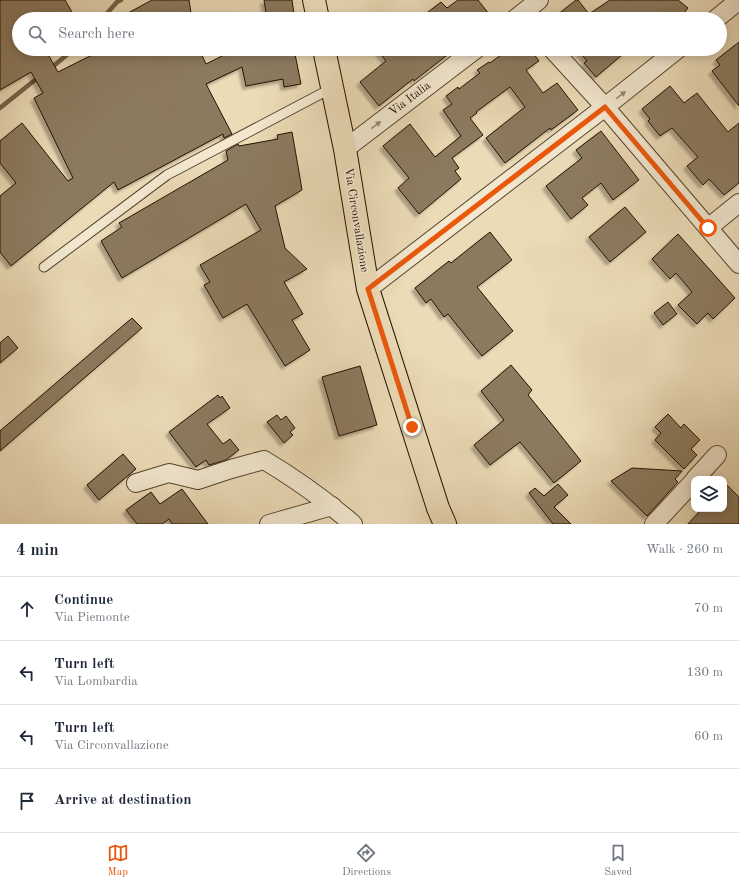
<!DOCTYPE html>
<html lang="en">
<head>
<meta charset="utf-8">
<style>
  body { margin:0; font-family:"Old Standard TT",serif; background:#f2f2f3; color:#1f2937 }
  .controls { position:absolute; right:12px; bottom:12px; display:grid; overflow:hidden; border-radius:8px; box-shadow:0 2px 10px #0003 }
  .controls button { width:36px; height:36px; display:grid; place-items:center; padding:0; border:0; border-bottom:1px solid #e0e1e3; background:#fff; color:#1f2937; font:20px sans-serif }
  .stop { position:absolute; width:12px; height:12px; margin:-9px; border:3px solid #ea580c; border-radius:50%; background:#fff }
  .stop.end { background:#ea580c; border-color:#fff; box-shadow:0 1px 4px #0008 }
  .list { margin:0; padding:0; list-style:none }
  h2 { display:flex; justify-content:space-between; align-items:center; height:52px; margin:0; padding:0 16px; font-size:17px }
  h2 small { font-size:13px; font-weight:400; color:#747a83 }
  .list li { display:grid; grid-template-columns:26px 1fr auto; gap:12px; align-items:center; box-sizing:border-box; height:64px; padding:0 16px; border-top:1px solid #e0e1e3 }
  .list b { display:block; font-size:15px; white-space:nowrap }
  .list p { margin:0; font-size:13px; white-space:nowrap; color:#747a83 }
  .list em { font-size:13px; font-style:normal; color:#747a83 }
  .icon { flex:none; width:22px; height:22px; fill:none; stroke:currentColor; stroke-width:2; stroke-linecap:round; stroke-linejoin:round }
  .map { position:relative; flex:none; width:739px; height:524px; overflow:hidden }
  .search { position:absolute; background:#fff; box-shadow:0 2px 10px #0003; left:12px; right:12px; top:12px; height:44px; display:flex; align-items:center; gap:10px; box-sizing:border-box; padding:0 14px; border-radius:22px; color:#747a83; font-size:15px }
  .sheet { height:308px; background:#fff }
  nav { display:flex; justify-content:space-around; align-items:center; box-sizing:border-box; height:56px; border-top:1px solid #e0e1e3; background:#fff; font-size:11px; color:#747a83 }
  nav a { display:grid; justify-items:center; gap:2px }
  nav .on { color:#ea580c }
  .map>svg:first-child { display:block }
</style>
</head>
<body>
<div class="map">
<svg width="739" height="524" viewBox="0 0 739 524">
  <defs>
    <filter id="shadow"><feDropShadow dx="-3.5" dy="3.5" stdDeviation="1" flood-color="#0004"/></filter>
  </defs>
  <rect width="100%" height="100%" fill="#ebdbb7"/>
  <filter id="stains"><feTurbulence type="fractalNoise" baseFrequency=".005" numOctaves="4"/><feColorMatrix values="0 0 0 0 .2 0 0 0 0 .09 0 0 0 0 .02 0 0 0 .5 -.17"/></filter>
  <radialGradient id="worn" r=".72"><stop offset=".6" stop-color="#630" stop-opacity="0"/><stop offset="1" stop-color="#630" stop-opacity=".3"/></radialGradient>
  <g fill="none" stroke-linecap="round" stroke-linejoin="round">
    <!-- stream -->
    <g stroke="#746149" stroke-width="4.5">
      <polyline points="102,19 117,2 121,0"/>
      <polyline points="51,68 74,49"/>
      <polyline points="0,108 40,76"/>
    </g>
  </g>
  <!-- building -->
  <g fill="#8c7a5f" stroke="#251100" filter="url(#shadow)">
    <polygon points="0,0 65,0 76,19 19,19 19,49 45,49 58,72 104,49 199,49 206,64 230,52 232,55 265,49 294,49 301,84 284,87 283,79 246,86 242,67 206,84 232,134 224,138 223,134 118,190 114,182 11,266 0,252 0,196 16,183 0,163 0,141 22,123 68,181 73,178 34,98 43,93 31,72 0,90"/>
    <polygon points="152,0 189,0 192,19 117,19"/>
    <polygon points="264,0 292,0 294,14 267,19"/>
    <polygon points="458,0 478,0 493,19 419,19 441,2 447,8"/>
    <polygon points="576,0 578,0 589,14 610,0 678,0 688,8 679,19 552,19"/>
    <polygon points="739,42 739,106 712,71 720,65 716,60"/>
    <polygon points="377,49 455,49 414,81 413,79 379,106 360,82 386,61"/>
    <polygon points="509,49 530,49 539,61 526,70 543,93 557,83 578,110 551,130 550,128 505,163 486,138 525,107 510,87 476,112 477,113 470,118 483,135 452,158 459,168 455,171 461,179 419,214 398,188 409,178 383,146 410,124 435,157 461,136 443,110 452,104 446,96 458,87 459,89 480,73 477,70 489,62 490,63"/>
    <polygon points="577,49 629,49 596,77 584,63 587,61"/>
    <polygon points="670,86 684,103 697,93 728,132 739,123 739,183 724,195 709,179 703,185 687,166 698,157 672,128 660,136 648,121 650,119 642,109"/>
    <polygon points="601,131 639,180 613,200 601,183 582,198 588,205 571,219 546,186 582,158 576,150"/>
    <polygon points="292,132 299,172 302,190 275,206 285,248 307,269 284,282 303,314 292,320 310,350 285,366 247,304 223,318 204,285 210,282 200,265 261,230 246,204 122,278 101,241 122,227 119,223 228,160 226,151 238,144 239,146 278,139 277,135"/>
    <polygon points="625,207 646,232 610,262 589,237"/>
    <polygon points="490,232 512,260 477,287 513,331 482,356 448,314 444,317 431,299 426,303 415,288 449,261 451,263"/>
    <polygon points="678,234 735,298 713,319 708,313 697,324 678,305 692,292 676,273 670,279 652,259"/>
    <polygon points="668,302 677,314 663,325 654,313"/>
    <polygon points="132,318 142,328 0,451 0,431"/>
    <polygon points="8,336 18,348 0,363 0,343"/>
    <polygon points="511,365 532,390 528,395 558,432 581,461 554,483 520,442 490,465 474,445 504,420 481,391"/>
    <polygon points="360,366 377,425 339,436 322,377"/>
    <polygon points="218,395 220,398 222,396 230,408 207,424 223,444 230,439 239,450 226,460 209,465 206,460 196,467 169,432"/>
    <polygon points="668,414 681,428 684,424 700,440 691,449 697,455 684,469 655,440 661,433 655,427"/>
    <polygon points="277,415 281,420 286,416 295,428 290,432 293,435 284,443 267,422"/>
    <polygon points="123,454 136,469 99,500 87,485"/>
    <polygon points="632,468 682,471 675,479 678,482 647,516 611,481"/>
    <polygon points="724,482 739,497 739,524 688,524 702,509 724,509"/>
    <polygon points="558,484 568,495 554,507 571,524 553,524 529,493 535,488 544,496"/>
    <polygon points="182,489 208,524 172,524 169,519 162,524 137,524 126,510 151,492 160,504"/>
  </g>
  <g fill="none" stroke-linecap="round" stroke-linejoin="round">
    <defs>
      <polyline id="service" points="44,267 167,175 332,88"/>
      <g id="minor">
        <polyline points="515,19 539,0"/>
        <polyline points="716,19 732,6"/>
        <polyline points="552,49 605,107 739,264"/>
        <polyline points="345,149 476,49"/>
        <polyline points="708,228 739,203"/>
        <polyline points="368,289 605,107 678,49"/>
        <polyline points="695,479 717,455"/>
        <path d="M 136,483 L 169,473 L 198,480 L 231,469 L 264,460 C 296,479 325,500 353,524"/>
        <polyline points="269,524 332,506"/>
        <polyline points="654,524 694,481"/>
      </g>
      <g id="primary">
        <polyline points="314,0 318,19"/>
        <polyline points="324,49 345,149 368,289 438,508 445,524"/>
      </g>
    </defs>
    <!-- service casing -->
    <use href="#service" stroke="#56442e" stroke-width="11"/>
    <!-- minor casing -->
    <use href="#minor" stroke="#56442e" stroke-width="20"/>
    <!-- primary casing -->
    <use href="#primary" stroke="#251100" stroke-width="24"/>
    <!-- service -->
    <use href="#service" stroke="#f2e8d0" stroke-width="9"/>
    <!-- minor -->
    <use href="#minor" stroke="#f2e8d0" stroke-width="18"/>
    <!-- primary -->
    <use href="#primary" stroke="#ebdbb7" stroke-width="22"/>
  </g>
  <!-- one-way arrows -->
  <defs><path id="oneway-solid" d="M-6-.8H1V-3.2L6.5 0L1 3.2V.8H-6Z"/></defs>
  <g fill="#968772">
    <use href="#oneway-solid" transform="translate(621 95) rotate(-38)"/>
    <use href="#oneway-solid" transform="translate(376 125) rotate(-37)"/>
  </g>
  <g fill="none" stroke-linecap="round" stroke-linejoin="round">
    <!-- route -->
    <polyline stroke="#ea580c" stroke-width="5" points="412,427 368,289 605,107 708,228"/>
  </g>
  <g text-anchor="middle" dominant-baseline="central" stroke-width="3" stroke-linejoin="round" paint-order="stroke">
    <!-- street labels -->
    <g font-size="12" fill="#251100" stroke="#f2e8d0">
      <text transform="translate(410 99) rotate(-37)">Via Italia</text>
      <text transform="translate(356 220) rotate(81)">Via Circonvallazione</text>
    </g>
  </g>
  <rect width="100%" height="100%" filter="url(#stains)"/>
  <rect width="100%" height="100%" fill="url(#worn)"/>
</svg>
<div class="controls">
<button><svg class="icon" aria-label="layers" viewBox="0 0 24 24"><path d="M12 4l9 5-9 5-9-5zM3 14l9 5 9-5"/></svg></button>
</div>
<div class="stop" style="left:708px;top:228px"></div>
<div class="stop end" style="left:412px;top:427px"></div>
<div class="search"><svg class="icon" aria-label="search" viewBox="0 0 24 24"><circle cx="10" cy="10" r="6"/><path d="M15 15l6 6"/></svg>Search here</div>
</div>
<section class="sheet">
<h2>4 min<small>Walk · 260 m</small></h2>
<ul class="list">
<li><svg class="icon" aria-label="ahead" viewBox="0 0 24 24"><path d="M12 20V5M6 11l6-6 6 6"/></svg><div><b>Continue</b><p>Via Piemonte</p></div><em>70 m</em></li>
<li><svg class="icon" aria-label="left" viewBox="0 0 24 24"><path d="M17 20v-9H6M10 6l-5 5 5 5"/></svg><div><b>Turn left</b><p>Via Lombardia</p></div><em>130 m</em></li>
<li><svg class="icon" aria-label="left" viewBox="0 0 24 24"><path d="M17 20v-9H6M10 6l-5 5 5 5"/></svg><div><b>Turn left</b><p>Via Circonvallazione</p></div><em>60 m</em></li>
<li><svg class="icon" aria-label="arrive" viewBox="0 0 24 24"><path d="M6 21V4h12l-3 4 3 4H6"/></svg><div><b>Arrive at destination</b></div></li>
</ul>
</section>
<nav>
<a class="on"><svg class="icon" aria-label="map" viewBox="0 0 24 24"><path d="M3 6l6-2 6 2 6-2v14l-6 2-6-2-6 2zM9 4v14M15 6v14"/></svg>Map</a>
<a><svg class="icon" aria-label="directions" viewBox="0 0 24 24"><path d="M12 3l9 9-9 9-9-9zM9 14v-3h6M13 9l2 2-2 2"/></svg>Directions</a>
<a><svg class="icon" aria-label="saved" viewBox="0 0 24 24"><path d="M7 4h10v16l-5-4-5 4z"/></svg>Saved</a>
</nav>
</body>
</html>
